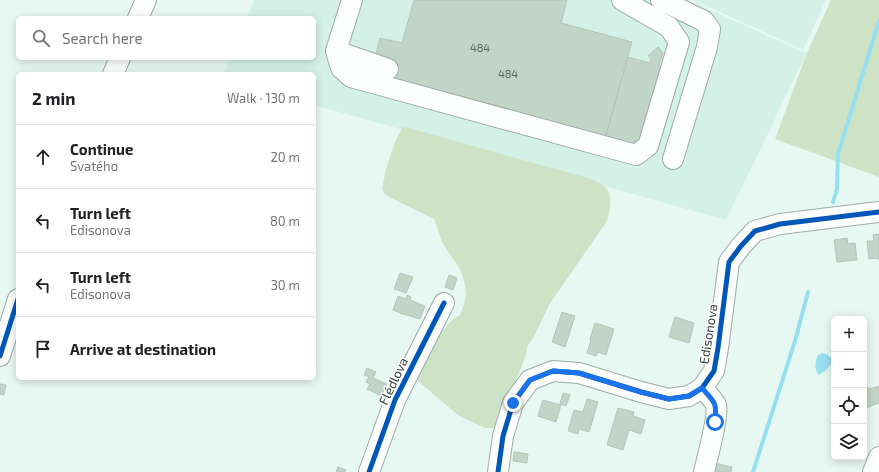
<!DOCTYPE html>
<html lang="en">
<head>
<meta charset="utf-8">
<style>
  body { margin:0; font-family:"Exo 2",sans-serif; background:#f6f6f6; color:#202124 }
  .controls { position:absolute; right:12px; bottom:12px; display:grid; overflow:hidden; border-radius:6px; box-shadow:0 2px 10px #0003 }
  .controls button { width:36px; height:36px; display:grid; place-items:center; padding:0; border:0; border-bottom:1px solid #e0e0e0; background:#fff; color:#202124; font:20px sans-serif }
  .stop { position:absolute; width:12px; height:12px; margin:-9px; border:3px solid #1a73e8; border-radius:50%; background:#fff }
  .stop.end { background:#1a73e8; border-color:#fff; box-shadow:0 1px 4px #0008 }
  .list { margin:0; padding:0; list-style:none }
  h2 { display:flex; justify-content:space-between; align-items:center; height:52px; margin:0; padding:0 16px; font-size:17px }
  h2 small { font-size:13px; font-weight:400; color:#757577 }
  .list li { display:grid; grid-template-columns:26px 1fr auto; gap:12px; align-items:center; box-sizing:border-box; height:64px; padding:0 16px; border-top:1px solid #e0e0e0 }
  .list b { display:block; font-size:15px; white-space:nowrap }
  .list p { margin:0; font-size:13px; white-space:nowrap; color:#757577 }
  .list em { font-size:13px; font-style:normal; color:#757577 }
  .icon { flex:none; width:22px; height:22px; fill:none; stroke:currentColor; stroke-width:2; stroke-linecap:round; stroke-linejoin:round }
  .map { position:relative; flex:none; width:879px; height:472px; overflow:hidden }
  .search { position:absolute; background:#fff; box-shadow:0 2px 10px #0003; left:16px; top:16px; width:300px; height:44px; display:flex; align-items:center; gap:10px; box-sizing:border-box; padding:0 14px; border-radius:6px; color:#757577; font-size:15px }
  .panel { position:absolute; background:#fff; box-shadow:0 2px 10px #0003; left:16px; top:72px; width:300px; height:308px; border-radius:6px }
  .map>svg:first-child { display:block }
</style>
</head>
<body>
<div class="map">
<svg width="879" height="472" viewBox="0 0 879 472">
  <rect width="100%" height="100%" fill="#e7f8f2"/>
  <!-- built -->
  <g fill="#d4f1e8">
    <polygon points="254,0 688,0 807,53 726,220 314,105 314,74 223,74 230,58 314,58 314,18 247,18"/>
    <polygon points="693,0 826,0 803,50"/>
  </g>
  <!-- green -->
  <g fill="#cee3c6">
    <polygon points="831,0 879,0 879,177 775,139 807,53"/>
    <path d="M 403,127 L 409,128 L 588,178 C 593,180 599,182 603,185 C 614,192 610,210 607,221 L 549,305 L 535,335 L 527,347 L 526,355 L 497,428 L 485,428 L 459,416 L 418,381 L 417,373 L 427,353 L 440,334 L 452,320 L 460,315 L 464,304 L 466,295 L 465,284 L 460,269 L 443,244 L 434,219 L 389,197 L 384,193 L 382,189 L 386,169 L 395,142 Z"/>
  </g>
  <!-- water -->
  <path fill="#98def1" d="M 823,353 C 840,359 828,369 819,375 C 814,370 815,361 818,355 Z"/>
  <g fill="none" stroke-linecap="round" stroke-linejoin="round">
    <!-- stream -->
    <g stroke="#98def1" stroke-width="4">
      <polyline points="833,202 837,189 838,154 879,21"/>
      <polyline points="753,472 795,341 808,292"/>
    </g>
  </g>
  <!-- building -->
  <g fill="#c0d5c8" stroke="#b7c3bd">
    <polygon points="414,0 567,0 561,23 632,42 605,138 392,79 395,67 374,61 380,38 402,43"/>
    <polygon points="658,47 663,53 659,65 661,66 639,145 606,136 628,57 650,63 651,59 648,56"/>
    <polygon points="879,234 879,259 877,259 877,258 869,259 867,241 874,241 873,235"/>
    <polygon points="847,238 848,244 855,243 857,260 837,262 834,240"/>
    <polygon points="400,273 413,277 406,293 394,289"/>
    <polygon points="449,275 457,278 453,290 445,287"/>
    <polygon points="407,295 411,297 410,300 425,306 420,319 400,313 401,313 393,310 398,296 406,299"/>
    <polygon points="562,312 575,316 565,347 552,342"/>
    <polygon points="675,317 694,323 689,343 669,337"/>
    <polygon points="595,323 614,329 606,355 598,352 596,356 587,353 591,340 590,339"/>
    <polygon points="367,368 376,372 373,378 387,384 382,396 367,389 370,384 366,382 369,377 364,375"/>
    <polygon points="0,384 6,385 4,395 0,394"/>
    <polygon points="864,386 870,389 879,386 879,403 865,408 864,410"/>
    <polygon points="563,393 570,395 566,406 560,404"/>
    <polygon points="587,399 598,402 589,432 579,429 578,434 568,431 574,410 583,412"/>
    <polygon points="543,400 561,405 556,422 538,416"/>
    <polygon points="618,408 634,412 633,416 645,420 641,434 629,430 623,450 607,445"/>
    <polygon points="514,452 528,454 527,463 513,461"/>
    <polygon points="714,463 732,467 731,472 713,472"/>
    <polygon points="338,467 346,470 345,472 336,472"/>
  </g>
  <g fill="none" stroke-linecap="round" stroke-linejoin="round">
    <defs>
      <g id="minor">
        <polyline points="352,0 336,51 341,68 351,77 636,155 648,146 679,42 669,27 622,0"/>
        <polyline points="661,0 704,21 710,29 707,47 673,159"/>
        <polyline points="138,18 146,0"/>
        <polyline points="336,51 388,69"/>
        <polyline points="113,74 120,58"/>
        <polyline points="0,356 18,299"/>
        <path d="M 702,388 C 706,392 714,400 716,405 C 719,415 707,459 704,472"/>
        <polyline points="369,472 395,400 444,303"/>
        <polyline points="498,472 503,436 513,403 530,380 553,371 579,373 641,392 669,399 689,396 702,388 714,371 718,348 729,262 741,246 755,231 780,224 879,212"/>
        <polyline points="873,472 879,457"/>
      </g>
    </defs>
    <!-- minor casing -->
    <use href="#minor" stroke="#9daaa6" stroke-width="22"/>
    <!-- minor -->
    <use href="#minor" stroke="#fbfefd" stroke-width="20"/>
    <defs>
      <g id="cycleway">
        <polyline points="0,356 18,299"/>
        <polyline points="369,472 395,400 444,303"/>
        <polyline points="498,472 503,436 513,403 530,380 553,371 579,373 641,392 669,399 689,396 702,388 714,371 718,348 729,262 741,246 755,231 780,224 879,212"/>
      </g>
    </defs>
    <!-- cycleway casing -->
    <use href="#cycleway" stroke="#fff" stroke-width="8"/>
    <!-- cycleway -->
    <use href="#cycleway" stroke="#0057b8" stroke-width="5"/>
  </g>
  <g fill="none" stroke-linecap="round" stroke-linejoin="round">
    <!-- route -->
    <path stroke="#1a73e8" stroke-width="5" d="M 513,403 L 530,380 L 553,371 L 579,373 L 641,392 L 669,399 L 689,396 L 702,388 C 715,403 717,402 715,422"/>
  </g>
  <g text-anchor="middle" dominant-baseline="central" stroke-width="3" stroke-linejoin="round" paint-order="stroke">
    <!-- number labels -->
    <g font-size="11" fill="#56645e">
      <text x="480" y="47">484</text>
      <text x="508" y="73">484</text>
    </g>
    <!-- street labels -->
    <g font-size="13" fill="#323e3a" stroke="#fff">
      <text transform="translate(708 334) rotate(-81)">Edisonova</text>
      <text transform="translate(393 381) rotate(-65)">Flédlova</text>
    </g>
  </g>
</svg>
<div class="controls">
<button>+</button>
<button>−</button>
<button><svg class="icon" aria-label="locate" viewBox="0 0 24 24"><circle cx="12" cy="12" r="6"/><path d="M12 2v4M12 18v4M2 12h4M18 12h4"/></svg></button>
<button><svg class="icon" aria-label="layers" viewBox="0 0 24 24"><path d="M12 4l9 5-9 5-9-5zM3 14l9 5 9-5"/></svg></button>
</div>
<div class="stop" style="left:715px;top:422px"></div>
<div class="stop end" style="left:513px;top:403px"></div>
<div class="search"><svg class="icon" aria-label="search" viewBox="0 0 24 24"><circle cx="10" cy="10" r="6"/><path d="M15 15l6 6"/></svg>Search here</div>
<section class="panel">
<h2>2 min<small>Walk · 130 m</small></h2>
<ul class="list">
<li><svg class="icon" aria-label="ahead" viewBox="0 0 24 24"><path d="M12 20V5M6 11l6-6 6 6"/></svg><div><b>Continue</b><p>Svatého</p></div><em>20 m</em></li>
<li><svg class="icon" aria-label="left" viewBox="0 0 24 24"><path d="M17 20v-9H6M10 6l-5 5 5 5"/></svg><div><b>Turn left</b><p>Edisonova</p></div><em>80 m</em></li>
<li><svg class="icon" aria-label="left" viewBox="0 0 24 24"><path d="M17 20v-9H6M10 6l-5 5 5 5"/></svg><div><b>Turn left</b><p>Edisonova</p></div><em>30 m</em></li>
<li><svg class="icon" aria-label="arrive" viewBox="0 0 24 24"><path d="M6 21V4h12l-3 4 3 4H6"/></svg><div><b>Arrive at destination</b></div></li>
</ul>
</section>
</div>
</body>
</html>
